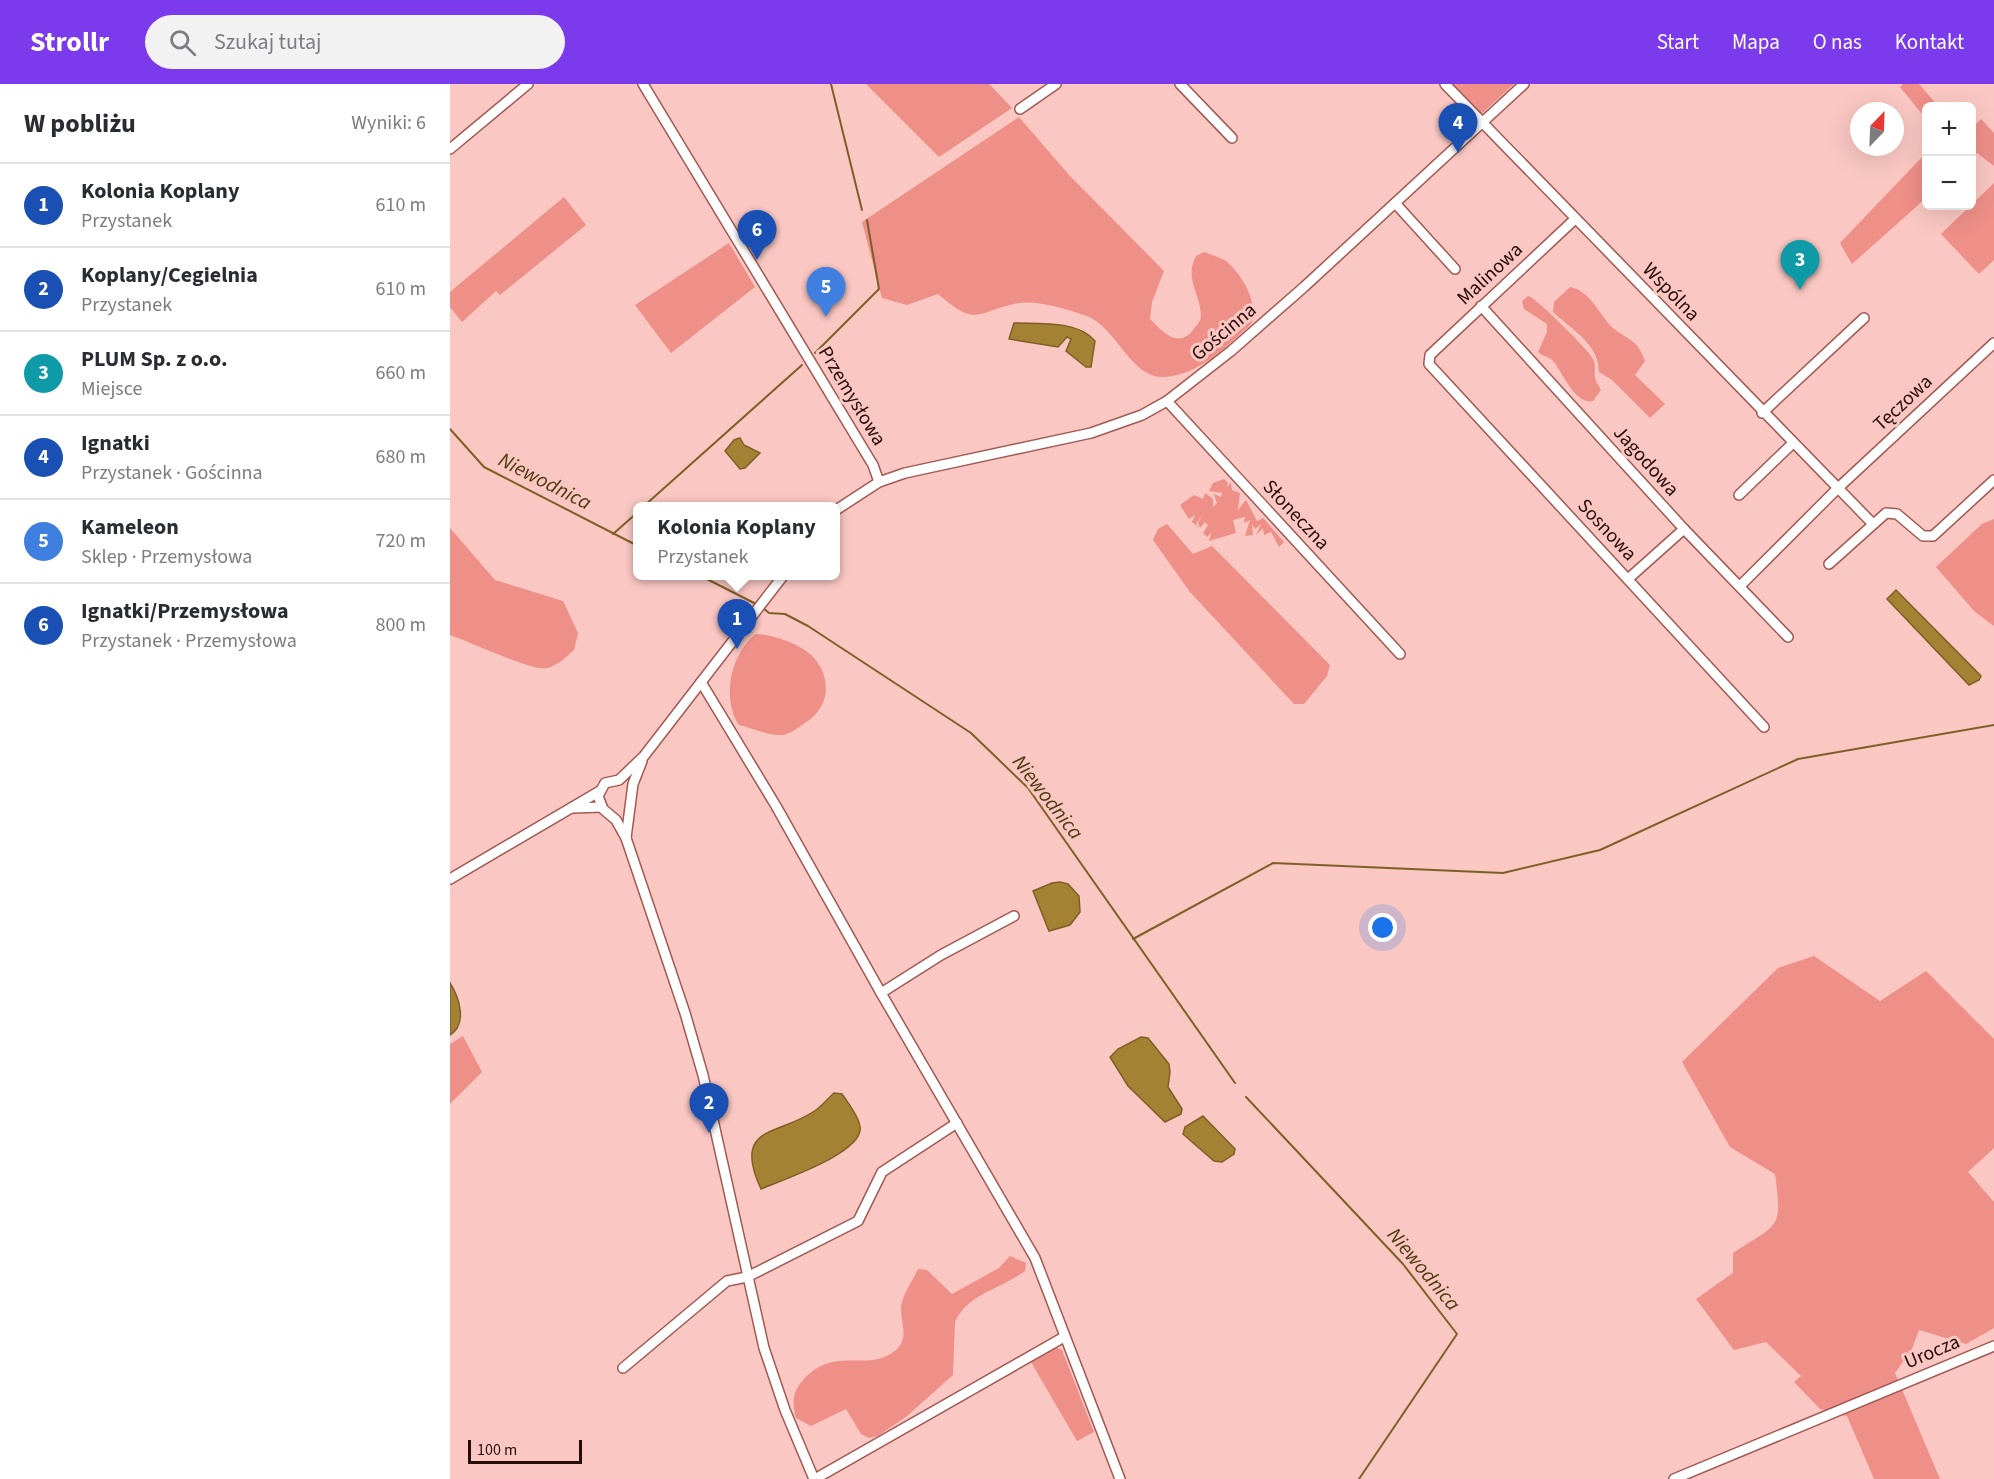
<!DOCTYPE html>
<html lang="pl">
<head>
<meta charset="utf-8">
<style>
  body { margin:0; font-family:"Source Sans 3",sans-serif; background:#f2f2f3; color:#2b2b33 }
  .controls { position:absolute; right:18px; top:18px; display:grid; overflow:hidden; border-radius:9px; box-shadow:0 6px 24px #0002 }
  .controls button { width:54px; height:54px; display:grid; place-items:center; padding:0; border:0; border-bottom:2px solid #e1e1e2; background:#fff; color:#2b2b33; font:30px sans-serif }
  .compass { position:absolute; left:1400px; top:18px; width:54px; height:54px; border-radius:50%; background:#fff; box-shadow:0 6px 24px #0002; rotate:23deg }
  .scale { position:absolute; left:18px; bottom:15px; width:114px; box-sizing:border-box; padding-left:6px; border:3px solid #280c0a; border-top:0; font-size:16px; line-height:21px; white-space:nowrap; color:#280c0a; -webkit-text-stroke:4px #fac7c2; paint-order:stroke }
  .you { position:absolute; left:933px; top:844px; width:21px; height:21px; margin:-15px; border:4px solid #fff; border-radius:50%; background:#1a73e8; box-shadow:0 0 0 9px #1a73e833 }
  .badge { display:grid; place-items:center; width:39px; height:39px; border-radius:50%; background:#7c3aed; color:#fff; font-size:20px; font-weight:700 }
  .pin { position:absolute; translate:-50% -50px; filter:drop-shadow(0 2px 3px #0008) }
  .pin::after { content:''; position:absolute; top:32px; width:21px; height:18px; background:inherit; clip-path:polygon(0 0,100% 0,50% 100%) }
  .popup { position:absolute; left:183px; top:418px; width:207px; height:78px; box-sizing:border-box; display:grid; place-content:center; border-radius:9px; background:#fff; filter:drop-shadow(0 2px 4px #0005); font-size:20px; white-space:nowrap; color:#7c7c81 }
  .popup b { font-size:22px; color:#2b2b33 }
  .popup::after { content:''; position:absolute; left:50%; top:100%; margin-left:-12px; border:12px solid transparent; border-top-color:#fff }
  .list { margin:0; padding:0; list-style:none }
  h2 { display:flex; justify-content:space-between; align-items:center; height:78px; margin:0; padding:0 24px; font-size:26px }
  h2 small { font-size:20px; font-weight:400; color:#7c7c81 }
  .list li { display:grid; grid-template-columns:39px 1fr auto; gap:18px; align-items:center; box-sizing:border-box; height:84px; padding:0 24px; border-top:2px solid #e1e1e2 }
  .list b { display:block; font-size:22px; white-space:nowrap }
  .list p { margin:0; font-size:20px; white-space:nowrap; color:#7c7c81 }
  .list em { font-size:20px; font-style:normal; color:#7c7c81 }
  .icon { flex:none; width:33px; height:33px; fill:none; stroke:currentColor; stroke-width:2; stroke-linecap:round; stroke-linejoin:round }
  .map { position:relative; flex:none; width:1544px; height:1395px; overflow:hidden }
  header { display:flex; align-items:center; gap:36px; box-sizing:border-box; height:84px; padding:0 30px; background:#7c3aed; color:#fff }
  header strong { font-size:28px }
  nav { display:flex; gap:33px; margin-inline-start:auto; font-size:21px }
  .search { width:420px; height:54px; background:#f2f2f3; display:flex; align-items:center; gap:15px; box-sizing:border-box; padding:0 21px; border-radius:33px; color:#7c7c81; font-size:22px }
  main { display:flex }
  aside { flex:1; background:#fff }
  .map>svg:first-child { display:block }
</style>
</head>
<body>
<header>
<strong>Strollr</strong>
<div class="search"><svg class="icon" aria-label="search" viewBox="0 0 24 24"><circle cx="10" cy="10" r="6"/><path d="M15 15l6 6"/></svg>Szukaj tutaj</div>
<nav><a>Start</a><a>Mapa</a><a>O nas</a><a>Kontakt</a></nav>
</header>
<main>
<aside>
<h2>W pobliżu<small>Wyniki: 6</small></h2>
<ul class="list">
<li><span class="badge" style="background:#1a4fb4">1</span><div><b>Kolonia Koplany</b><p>Przystanek</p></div><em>610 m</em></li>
<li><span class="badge" style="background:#1a4fb4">2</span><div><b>Koplany/Cegielnia</b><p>Przystanek</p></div><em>610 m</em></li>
<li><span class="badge" style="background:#0f9aa8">3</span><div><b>PLUM Sp. z o.o.</b><p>Miejsce</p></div><em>660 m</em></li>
<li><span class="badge" style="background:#1a4fb4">4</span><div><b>Ignatki</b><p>Przystanek · Gościnna</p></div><em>680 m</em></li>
<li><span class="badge" style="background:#3f7fe0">5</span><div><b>Kameleon</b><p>Sklep · Przemysłowa</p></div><em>720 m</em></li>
<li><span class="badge" style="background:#1a4fb4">6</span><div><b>Ignatki/Przemysłowa</b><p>Przystanek · Przemysłowa</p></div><em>800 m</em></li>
</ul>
</aside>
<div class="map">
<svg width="1544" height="1395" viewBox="0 0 1544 1395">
  <rect width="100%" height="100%" fill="#fac7c2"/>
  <!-- green -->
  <g fill="#ee8f88">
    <polygon points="416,0 539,0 562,24 489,73"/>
    <polygon points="999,0 1064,0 1029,32"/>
    <polygon points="1453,0 1469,0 1488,22 1476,22 1476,35 1450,3"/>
    <path d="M 569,33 L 619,91 L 714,187 L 702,218 L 700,235 C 712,247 727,265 742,247 C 746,242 751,238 751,231 C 750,209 734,194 746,172 L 754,168 C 761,171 770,173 776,177 C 792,190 810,221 801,240 C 777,262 748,292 713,293 C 681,294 666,243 637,232 C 620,226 587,216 570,219 C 525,227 529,245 488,210 L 457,221 L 432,214 L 412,138 Z"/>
    <polygon points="1531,35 1544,49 1544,82 1527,69 1522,74 1522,44"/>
    <polygon points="1476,69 1476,114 1402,180 1390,159"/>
    <polygon points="1544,99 1544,176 1529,190 1491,150"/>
    <polygon points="114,113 136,141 50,211 46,207 12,238 0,223 0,208"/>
    <polygon points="279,159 305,203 221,269 185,221"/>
    <path d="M 1120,203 C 1141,207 1148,230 1163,244 C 1177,256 1187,254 1195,277 L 1185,291 L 1215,320 L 1200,334 L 1162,296 L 1149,288 C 1149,260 1122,246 1103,228 L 1104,218 Z"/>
    <path d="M 1078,212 C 1084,212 1139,266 1143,275 C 1146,281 1144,288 1145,294 C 1146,298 1149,302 1151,306 L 1143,317 C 1123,321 1111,283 1101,275 C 1097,272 1092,272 1088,268 L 1097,248 L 1097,240 L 1074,225 L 1072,217 Z"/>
    <polygon points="774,395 778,399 776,403 781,399 782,406 790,409 788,426 796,416 807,437 813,434 834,458 829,463 821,448 814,451 813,444 806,451 811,440 805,445 802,440 803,451 795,452 800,436 794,439 795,433 783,436 786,449 759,457 761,449 757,453 753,449 758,441 755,438 750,444 748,439 752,431 746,440 749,444 742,438 745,431 739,435 730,421 744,411 753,415 755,409 763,415 763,423 767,419 764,410 771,413 772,409 759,407 763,399"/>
    <polygon points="1544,435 1544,542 1525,528 1486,483 1532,440"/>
    <polygon points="717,440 743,470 762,462 880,581 877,592 854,620 844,620 740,508 703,456 708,445"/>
    <path d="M 0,444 L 45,496 L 113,517 L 128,549 L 124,566 C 116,573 107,582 97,584 C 84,588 18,557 0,551 Z"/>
    <path d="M 306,550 C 323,550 354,561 365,575 C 383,598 378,625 355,639 C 347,644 340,651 330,651 C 317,651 301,644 289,641 C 271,614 281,569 306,550 Z"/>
    <path d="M 1364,872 L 1430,917 L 1476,887 L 1544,955 L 1544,1064 L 1518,1088 L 1544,1118 L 1544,1244 L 1516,1260 L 1469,1246 L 1462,1265 L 1445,1289 L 1490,1395 L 1424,1395 L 1397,1332 L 1370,1325 L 1344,1298 L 1351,1292 L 1316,1258 L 1284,1266 L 1246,1215 L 1283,1189 L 1283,1169 C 1328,1139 1333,1147 1325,1090 L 1280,1063 L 1232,978 L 1328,884 Z"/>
    <polygon points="13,952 32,988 0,1020 0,960"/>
    <path d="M 560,1172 L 576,1179 L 575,1187 C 553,1204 517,1210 505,1238 L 503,1291 L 457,1332 L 428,1352 L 419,1354 L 411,1350 L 396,1325 L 361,1342 L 346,1334 C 342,1319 342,1309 353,1296 C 385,1260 418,1290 446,1266 C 462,1252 447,1235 452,1218 C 455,1207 463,1196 468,1185 L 477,1186 L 502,1210 L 549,1184 Z"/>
    <polygon points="605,1263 612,1266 644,1348 627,1357 581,1278"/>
  </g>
  <!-- water -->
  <g fill="#a48233" stroke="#7f5f27" stroke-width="1.5">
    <path d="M 564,239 C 589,240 628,236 645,257 L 641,283 L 636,283 L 616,267 L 621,255 L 617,253 L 608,263 L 559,255 Z"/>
    <polygon points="290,354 294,361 310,369 295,384 290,385 275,367 284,356"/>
    <polygon points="1446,506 1531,592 1529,596 1519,601 1437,515"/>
    <polygon points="610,798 618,800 629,812 630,828 620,841 599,847 583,807 602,799"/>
    <path d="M 0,899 C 9,913 18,940 0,951 Z"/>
    <polygon points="691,953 698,954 719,980 720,988 718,1003 732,1025 731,1030 715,1038 678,1002 660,973 668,965"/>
    <path d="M 384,1009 L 392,1010 C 398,1019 409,1032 410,1043 C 414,1069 331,1096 311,1105 C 281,1040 330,1052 366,1026 C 373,1021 378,1014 384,1009 Z"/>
    <polygon points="753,1032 785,1065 784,1070 772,1078 764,1077 733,1050 735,1043"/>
  </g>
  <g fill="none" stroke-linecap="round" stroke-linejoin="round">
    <!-- stream -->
    <g stroke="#7f5f27" stroke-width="2">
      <polyline points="381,0 412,126"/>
      <polyline points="365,269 429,205 417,136"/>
      <polyline points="0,345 34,383 188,462"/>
      <polyline points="194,422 352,281"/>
      <polyline points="163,450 188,428"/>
      <polyline points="251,492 308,521"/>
      <polyline points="313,524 319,529 335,530 358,542 521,649 578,704 785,999"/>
      <polyline points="683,855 823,779 1053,789 1150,766 1348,675 1544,641"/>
      <polyline points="796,1013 953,1180 1007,1250 909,1395"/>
    </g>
    <defs>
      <g id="minor">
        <polyline points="193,0 423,381 429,398"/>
        <polyline points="730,0 782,54"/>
        <polyline points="995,0 1423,440"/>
        <polyline points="570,25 606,0"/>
        <polyline points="0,65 78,0"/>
        <polyline points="945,119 1005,185"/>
        <polyline points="1124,136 980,271 979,280 1314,643"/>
        <polyline points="1031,222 1234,445 1338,553"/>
        <polyline points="717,317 950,570"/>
        <polyline points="1312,329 1414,234"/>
        <polyline points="1289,411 1342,360"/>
        <polyline points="386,426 429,398 455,389 641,349 692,331 717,317 781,267 854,203 1074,0"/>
        <polyline points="1379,480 1436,429 1447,430 1473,452 1483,452 1544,396"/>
        <polyline points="333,492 194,672 169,696 155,699 148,712 153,725 166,736 176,754 235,929 253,991 314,1264 335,1326 364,1395"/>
        <polyline points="1178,495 1234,445"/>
        <polyline points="1290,502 1387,405 1544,259"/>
        <polyline points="251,598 326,722 431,909 585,1174 670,1395"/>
        <polyline points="123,724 152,723"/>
        <polyline points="176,754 183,700 192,677"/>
        <polyline points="0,795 150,707"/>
        <polyline points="431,909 491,871 564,832"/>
        <polyline points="173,1284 277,1197 297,1193 408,1137 432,1088 507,1039"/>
        <polyline points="365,1395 614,1253"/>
        <polyline points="1224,1395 1544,1262"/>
      </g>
    </defs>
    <!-- minor casing -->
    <use href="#minor" stroke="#a25953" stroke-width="12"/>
    <!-- minor -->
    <use href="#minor" stroke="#fff" stroke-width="9"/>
  </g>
  <g text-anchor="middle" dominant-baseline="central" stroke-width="6" stroke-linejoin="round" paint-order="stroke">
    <!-- street labels -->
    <g font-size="20" fill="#280c0a" stroke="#fac7c2">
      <text transform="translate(1040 190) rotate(-43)">Malinowa</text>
      <text transform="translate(1221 208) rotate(46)">Wspólna</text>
      <text transform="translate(774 248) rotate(-40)">Gościnna</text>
      <text transform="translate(402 312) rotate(59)">Przemysłowa</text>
      <text transform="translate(1453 319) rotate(-43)">Tęczowa</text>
      <text transform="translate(1196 377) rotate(48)">Jagodowa</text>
      <text transform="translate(846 431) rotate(47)">Słoneczna</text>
      <text transform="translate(1157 446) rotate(47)">Sosnowa</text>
      <text transform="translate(1482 1268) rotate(-23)">Urocza</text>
    </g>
    <!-- water labels -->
    <g font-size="21" font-style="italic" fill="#4d3b0f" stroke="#fac7c2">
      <text transform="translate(95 397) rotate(27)">Niewodnica</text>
      <text transform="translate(598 713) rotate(52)">Niewodnica</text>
      <text transform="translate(974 1185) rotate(50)">Niewodnica</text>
    </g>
  </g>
</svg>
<div class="controls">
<button>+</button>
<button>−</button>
</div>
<svg class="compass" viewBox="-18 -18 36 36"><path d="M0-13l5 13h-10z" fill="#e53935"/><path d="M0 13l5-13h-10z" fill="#7c7c81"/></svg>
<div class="scale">100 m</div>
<div class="you"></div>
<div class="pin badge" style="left:287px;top:565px;background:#1a4fb4">1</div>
<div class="popup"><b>Kolonia Koplany</b>Przystanek</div>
<div class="pin badge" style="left:259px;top:1049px;background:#1a4fb4">2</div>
<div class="pin badge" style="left:1350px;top:206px;background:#0f9aa8">3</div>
<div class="pin badge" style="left:1008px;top:69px;background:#1a4fb4">4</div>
<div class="pin badge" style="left:376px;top:233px;background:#3f7fe0">5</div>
<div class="pin badge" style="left:307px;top:176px;background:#1a4fb4">6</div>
</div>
</main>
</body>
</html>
